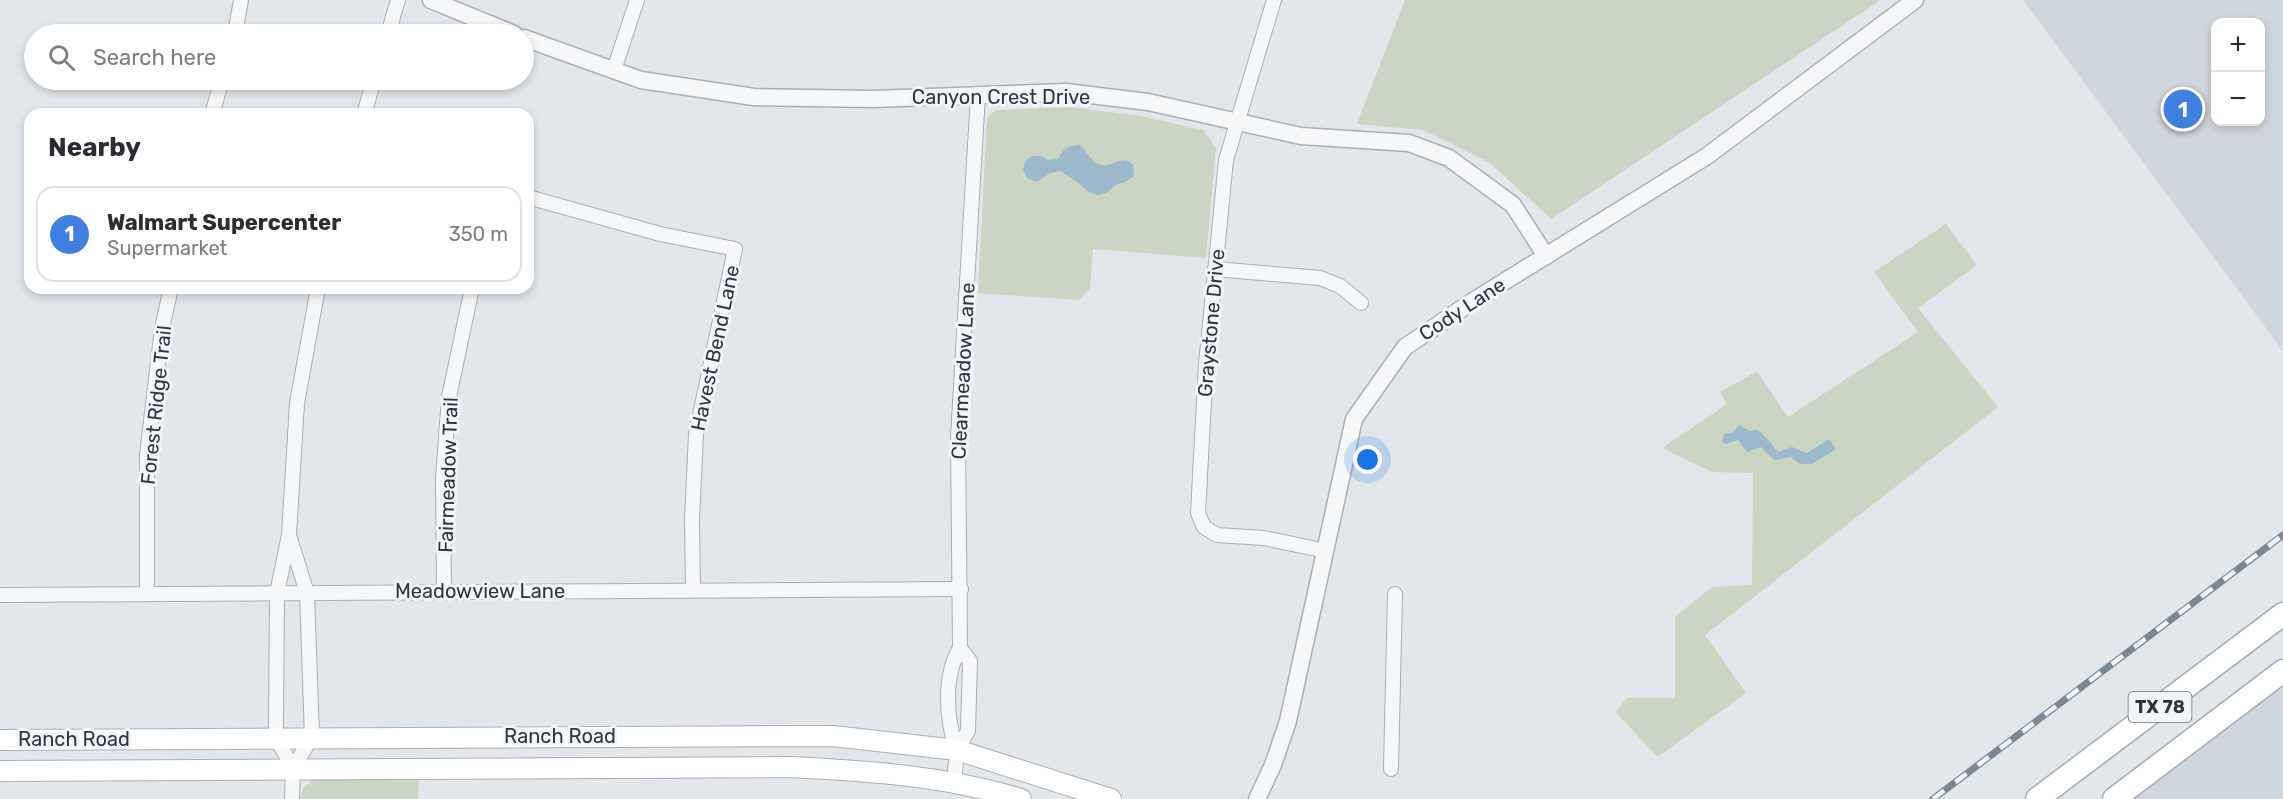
<!DOCTYPE html>
<html lang="en">
<head>
<meta charset="utf-8">
<style>
  body { margin:0; font-family:Rubik,sans-serif; background:#f2f2f3; color:#2b2b33 }
  .controls { position:absolute; right:18px; top:18px; display:grid; overflow:hidden; border-radius:12px; box-shadow:0 3px 9px #0003 }
  .controls button { width:54px; height:54px; display:grid; place-items:center; padding:0; border:0; border-bottom:2px solid #e1e1e2; background:#fff; color:#2b2b33; font:30px sans-serif }
  .you { position:absolute; left:1368px; top:460px; width:21px; height:21px; margin:-15px; border:4px solid #fff; border-radius:50%; background:#1a73e8; box-shadow:0 0 0 9px #1a73e833 }
  .badge { display:grid; place-items:center; width:39px; height:39px; border-radius:50%; background:#d93025; color:#fff; font-size:20px; font-weight:700 }
  .pin { position:absolute; translate:-50% -50%; border:3px solid #fff; box-shadow:0 2px 6px #0006 }
  .list { margin:0; padding:0; list-style:none }
  h2 { display:flex; justify-content:space-between; align-items:center; height:78px; margin:0; padding:0 24px; font-size:26px }
  h2 small { font-size:20px; font-weight:400; color:#7c7c81 }
  .list li { display:grid; grid-template-columns:39px 1fr auto; gap:18px; align-items:center; box-sizing:border-box; height:96px; margin:0 12px 12px; padding:0 12px; border:2px solid #e1e1e2; border-radius:18px }
  .list b { display:block; font-size:22px; white-space:nowrap }
  .list p { margin:0; font-size:20px; white-space:nowrap; color:#7c7c81 }
  .list em { font-size:20px; font-style:normal; color:#7c7c81 }
  .icon { flex:none; width:33px; height:33px; fill:none; stroke:currentColor; stroke-width:2; stroke-linecap:round; stroke-linejoin:round }
  .map { position:relative; flex:none; width:2283px; height:799px; overflow:hidden }
  .search { position:absolute; background:#fff; box-shadow:0 3px 9px #0003; left:24px; top:24px; width:510px; height:66px; display:flex; align-items:center; gap:15px; box-sizing:border-box; padding:0 21px; border-radius:33px; color:#7c7c81; font-size:22px }
  .panel { position:absolute; background:#fff; box-shadow:0 3px 9px #0003; left:24px; top:108px; width:510px; height:186px; border-radius:18px }
  .map>svg:first-child { display:block }
</style>
</head>
<body>
<div class="map">
<svg width="2283" height="799" viewBox="0 0 2283 799">
  <rect width="100%" height="100%" fill="#e2e7eb"/>
  <!-- built -->
  <g fill="#d0d6dd" fill-rule="evenodd">
    <path d="M 2023,0 L 2283,0 L 2283,351 ZM 2216,22 L 2260,22 L 2260,122 L 2216,122 Z"/>
    <polygon points="2283,684 2283,799 2131,799"/>
  </g>
  <!-- green -->
  <g fill="#cad5c3">
    <polygon points="1405,0 1881,0 1551,219 1490,163 1423,130 1357,124"/>
    <polygon points="1069,107 1141,116 1203,130 1216,148 1206,258 1093,249 1090,288 1079,300 978,293 987,118 996,110"/>
    <polygon points="1946,224 1977,265 1918,308 1998,407 1705,635 1746,693 1658,757 1615,712 1627,698 1675,698 1675,617 1712,587 1752,585 1753,473 1712,472 1662,448 1727,404 1720,392 1757,371 1788,417 1918,332 1874,272"/>
    <polygon points="314,779 419,779 418,799 300,799 304,787"/>
  </g>
  <!-- water -->
  <g fill="#9bb9cc">
    <path d="M 1079,145 C 1087,150 1091,163 1101,165 C 1114,168 1121,153 1133,165 L 1134,176 L 1124,183 L 1117,184 C 1098,201 1095,197 1077,182 C 1072,178 1066,176 1061,171 L 1050,173 L 1037,182 L 1027,178 L 1023,170 L 1025,162 L 1031,156 L 1041,156 L 1048,160 L 1058,159 C 1063,149 1067,146 1079,145 Z"/>
    <path d="M 1739,425 L 1750,431 L 1757,429 C 1765,436 1771,443 1778,452 L 1792,447 L 1807,453 L 1829,439 L 1836,449 L 1812,464 L 1800,464 L 1791,457 L 1774,460 L 1761,447 L 1747,452 L 1738,440 L 1726,444 L 1722,442 L 1724,434 L 1733,433 Z"/>
  </g>
  <g fill="none" stroke-linecap="round" stroke-linejoin="round">
    <defs>
      <g id="minor">
        <polyline points="1274,0 1226,160 1206,364 1198,513 1204,527 1217,535 1264,538 1326,551"/>
        <polyline points="235,34 241,0"/>
        <polyline points="388,34 398,0"/>
        <polyline points="614,70 637,0"/>
        <polyline points="212,114 222,80"/>
        <polyline points="364,114 374,80"/>
        <polyline points="528,197 660,234 735,249 696,434 692,520 693,590"/>
        <polyline points="1215,269 1320,278 1340,286 1361,303"/>
        <polyline points="289,535 297,403 318,288"/>
        <polyline points="444,592 443,478 449,397 472,288"/>
        <polyline points="147,594 147,455 162,328 171,288"/>
        <polyline points="0,595 961,589"/>
        <path d="M 957,750 C 946,720 943,676 960,648 L 958,437 L 978,94"/>
        <polyline points="1391,769 1395,594"/>
        <polyline points="954,782 957,750 968,731 970,661 960,648"/>
        <polyline points="292,799 293,768 312,737 307,593 289,535 277,593 276,722 276,738 293,768"/>
      </g>
      <g id="tertiary">
        <polyline points="431,0 514,34"/>
        <polyline points="524,38 641,80 754,97 873,99 1066,92 1148,102 1301,136 1409,143 1449,158 1513,205 1546,256"/>
        <polyline points="1257,799 1273,765 1288,721 1354,419 1405,347 1473,301 1707,156 1915,0"/>
      </g>
      <g id="secondary">
        <polyline points="0,740 833,736 957,750 1111,799"/>
        <path d="M 0,771 L 791,767 C 870,771 946,776 1021,799"/>
      </g>
      <g id="primary">
        <polyline points="2037,799 2283,614"/>
        <polyline points="2114,799 2283,671"/>
      </g>
    </defs>
    <!-- minor casing -->
    <use href="#minor" stroke="#a7aeb6" stroke-width="16"/>
    <!-- tertiary casing -->
    <use href="#tertiary" stroke="#a7aeb6" stroke-width="19"/>
    <!-- secondary casing -->
    <use href="#secondary" stroke="#a7aeb6" stroke-width="22"/>
    <!-- primary casing -->
    <use href="#primary" stroke="#a1acb7" stroke-width="25"/>
    <!-- minor -->
    <use href="#minor" stroke="#f5f7f9" stroke-width="14"/>
    <!-- tertiary -->
    <use href="#tertiary" stroke="#f5f7f9" stroke-width="16"/>
    <!-- secondary -->
    <use href="#secondary" stroke="#fff" stroke-width="20"/>
    <!-- primary -->
    <use href="#primary" stroke="#fff" stroke-width="22"/>
    <defs>
      <polyline id="rail" points="1933,799 2283,535"/>
    </defs>
    <!-- rail casing -->
    <use href="#rail" stroke="#7a8895" stroke-width="7"/>
    <!-- rail -->
    <use href="#rail" stroke="#f2f5f8" stroke-width="4.5" stroke-dasharray="14" stroke-linecap="butt"/>
  </g>
  <g text-anchor="middle" dominant-baseline="central" stroke-width="6" stroke-linejoin="round" paint-order="stroke">
    <!-- shield labels -->
    <rect fill="#f2f5f8" stroke="#656f7a" stroke-width="1.5" x="2128.5" y="692" width="63" height="30" rx="4.5"/>
    <g font-size="18" font-weight="bold" fill="#293644">
      <text x="2160" y="707">TX 78</text>
    </g>
    <!-- street labels -->
    <g font-size="20" fill="#293644" stroke="#f2f5f8">
      <text x="1001" y="97">Canyon Crest Drive</text>
      <text transform="translate(1462 309) rotate(-33)">Cody Lane</text>
      <text transform="translate(1211 323) rotate(-85)">Graystone Drive</text>
      <text transform="translate(715 348) rotate(-78)">Havest Bend Lane</text>
      <text transform="translate(963 371) rotate(-87)">Clearmeadow Lane</text>
      <text transform="translate(156 405) rotate(-84)">Forest Ridge Trail</text>
      <text transform="translate(448 475) rotate(-88)">Fairmeadow Trail</text>
      <text x="480" y="591">Meadowview Lane</text>
      <text x="560" y="736">Ranch Road</text>
      <text x="74" y="739">Ranch Road</text>
    </g>
  </g>
</svg>
<div class="controls">
<button>+</button>
<button>−</button>
</div>
<div class="you"></div>
<div class="pin badge" style="left:2183px;top:109px;background:#3f7fe0">1</div>
<div class="search"><svg class="icon" aria-label="search" viewBox="0 0 24 24"><circle cx="10" cy="10" r="6"/><path d="M15 15l6 6"/></svg>Search here</div>
<section class="panel">
<h2>Nearby<small></small></h2>
<ul class="list">
<li><span class="badge" style="background:#3f7fe0">1</span><div><b>Walmart Supercenter</b><p>Supermarket</p></div><em>350 m</em></li>
</ul>
</section>
</div>
</body>
</html>
